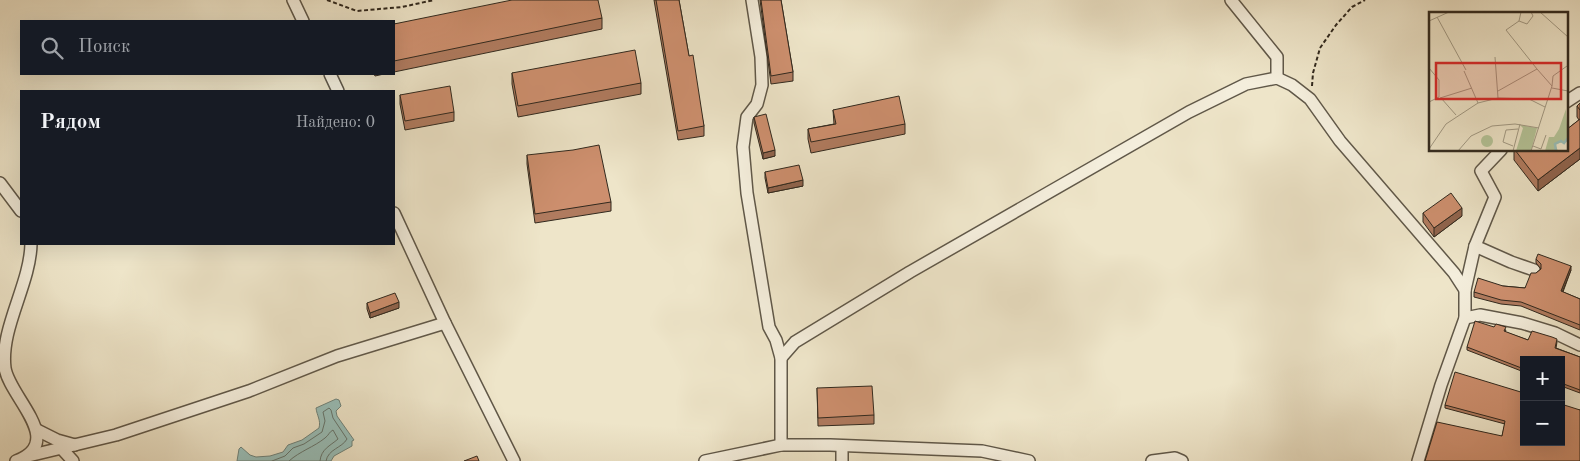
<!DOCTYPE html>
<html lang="ru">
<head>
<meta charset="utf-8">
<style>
  body { margin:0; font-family:"Old Standard TT",serif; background:#242831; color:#f1f3f6 }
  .controls { position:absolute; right:15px; bottom:15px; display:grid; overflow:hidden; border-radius:0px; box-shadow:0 5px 20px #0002 }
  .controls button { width:45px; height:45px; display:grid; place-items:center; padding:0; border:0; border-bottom:1px solid #363941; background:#171b24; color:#f1f3f6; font:25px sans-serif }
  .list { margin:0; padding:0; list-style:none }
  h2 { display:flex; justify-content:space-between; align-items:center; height:65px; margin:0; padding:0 20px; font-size:21px }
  h2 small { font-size:16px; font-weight:400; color:#9ea1a6 }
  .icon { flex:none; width:28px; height:28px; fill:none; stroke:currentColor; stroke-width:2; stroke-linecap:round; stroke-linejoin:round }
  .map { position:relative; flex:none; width:1580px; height:461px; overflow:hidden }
  .search { position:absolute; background:#171b24; box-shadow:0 5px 20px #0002; left:20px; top:20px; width:375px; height:55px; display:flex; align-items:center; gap:12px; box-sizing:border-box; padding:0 18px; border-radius:0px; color:#9ea1a6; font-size:19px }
  .panel { position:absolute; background:#171b24; box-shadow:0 5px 20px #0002; left:20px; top:90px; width:375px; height:155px; border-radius:0px }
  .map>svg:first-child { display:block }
</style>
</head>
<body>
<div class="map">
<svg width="1580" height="461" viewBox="0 0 1580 461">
  <rect width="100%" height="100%" fill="#eee5c9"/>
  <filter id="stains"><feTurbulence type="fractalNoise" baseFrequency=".004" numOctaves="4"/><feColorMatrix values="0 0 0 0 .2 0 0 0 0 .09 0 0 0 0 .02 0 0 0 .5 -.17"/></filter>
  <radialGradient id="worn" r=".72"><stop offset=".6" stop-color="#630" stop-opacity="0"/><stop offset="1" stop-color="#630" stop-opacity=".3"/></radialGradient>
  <!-- water -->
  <path fill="#99bfb9" stroke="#6f837b" d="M 336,399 L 339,400 L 341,406 L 336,411 L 337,416 L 354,440 L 352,441 L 352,446 L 334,456 L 331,461 L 237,461 L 239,449 L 241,447 L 250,455 L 256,457 L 270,456 L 283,452 L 288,445 L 302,440 L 319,428 C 321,420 317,416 316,408 Z"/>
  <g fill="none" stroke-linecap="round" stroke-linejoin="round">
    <!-- shore -->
    <g stroke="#65746c" stroke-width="1">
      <path d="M 272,461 L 285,456 L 293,448 L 304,444 L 322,432 L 325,421 L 323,412 L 329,408 L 331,410 L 333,418 L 347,439 C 342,448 328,449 326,461"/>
      <path d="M 289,461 C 300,451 314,447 325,438 C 329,435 329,432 333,430 L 338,439 C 330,446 321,449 320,461"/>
    </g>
    <defs>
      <g id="minor">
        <polyline points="293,0 303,21"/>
        <polyline points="752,0 761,57 762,85 757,104 747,117 743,147 747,193 769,327 776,340 781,358 781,445"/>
        <polyline points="1231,0 1277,57 1277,78"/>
        <polyline points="330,74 338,91"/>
        <polyline points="1566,102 1580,93"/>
        <polyline points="0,183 21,211"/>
        <polyline points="394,213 445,323 514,461"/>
        <polyline points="1475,246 1511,262 1534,270"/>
        <polyline points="1465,290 1475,246 1495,197 1481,171 1501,150"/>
        <polyline points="1465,318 1480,315 1522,323 1555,333 1580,345"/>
        <polyline points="781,358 795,342 910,272 1189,112 1246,84 1277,78 1292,85 1310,99 1340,141 1454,273 1465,290 1465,318 1441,385 1418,461"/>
        <polyline points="37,430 57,440 75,445"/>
        <polyline points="842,446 842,461"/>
        <polyline points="62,449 73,461"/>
        <polyline points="28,456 116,435 249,391 337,356 445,323"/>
        <path d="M 16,461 C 67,442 9,397 5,368 C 0,328 30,285 31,244"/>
        <polyline points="705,461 781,445 830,445 982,451 1029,461"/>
        <polyline points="1152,461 1175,458 1182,461"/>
      </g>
    </defs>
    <!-- minor casing -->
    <use href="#minor" stroke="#605849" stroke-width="14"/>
    <!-- path -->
    <g stroke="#31291e" stroke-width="2" stroke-dasharray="4 2.5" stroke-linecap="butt">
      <polyline points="327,0 357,11 402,7 434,0"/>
      <polyline points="1312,86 1313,73 1320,48 1336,25 1352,7 1365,0"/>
    </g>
    <!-- minor -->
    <use href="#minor" stroke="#f4eedc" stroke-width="11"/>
  </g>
  <!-- wall -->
  <g fill="#b07b5f" stroke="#31291e">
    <polygon points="654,0 679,0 689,56 704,126 704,136 678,140"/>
    <polygon points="760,0 781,0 793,72 793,81 771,84"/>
    <polygon points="602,18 602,29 394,72 394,24"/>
    <polygon points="512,73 641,83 641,94 518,117 512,84"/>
    <polygon points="374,74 384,74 375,76"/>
    <polygon points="400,95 454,112 454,121 405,130 400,104"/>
    <polygon points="1580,103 1580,159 1538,191 1514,160 1514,150 1536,150 1537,152 1579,120 1577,117 1577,106"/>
    <polygon points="833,110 905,124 905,134 811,153 808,139 808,129 834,124"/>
    <polygon points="754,117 775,156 763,159 754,123"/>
    <polygon points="527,155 611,202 611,211 535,223 527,164"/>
    <polygon points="765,172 803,186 768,193 765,178"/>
    <polygon points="1423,213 1462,216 1434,237 1423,222"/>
    <polygon points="1536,259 1571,270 1563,292 1580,299 1580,330 1521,306 1501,304 1474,297 1474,292 1503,286 1525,288 1536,273 1541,269 1536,263"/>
    <polygon points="367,303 399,308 370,318 367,309"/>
    <polygon points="1494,327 1506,330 1505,332 1528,340 1557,342 1556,348 1580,357 1580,393 1561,386 1561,360 1524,360 1524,372 1467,350 1467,347"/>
    <polygon points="817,388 874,415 874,424 818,426"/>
    <polygon points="1445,405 1580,410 1502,436 1505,424 1445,408"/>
  </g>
  <!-- shaded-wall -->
  <g fill="#90644d" stroke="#31291e">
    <polygon points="1580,148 1580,159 1538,191 1538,180"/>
    <polygon points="775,150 775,156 763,159 763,153"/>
    <polygon points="803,180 803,186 768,193 768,188"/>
    <polygon points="1462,208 1462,216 1434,237 1434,228"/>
    <polygon points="1571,266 1571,270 1561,295 1561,291"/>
    <polygon points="399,302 399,308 370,318 370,313"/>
  </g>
  <!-- building -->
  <g fill="#cd8f6e" stroke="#31291e">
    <polygon points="512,0 598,0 602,18 394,61 394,24"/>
    <polygon points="656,0 679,0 689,56 693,55 704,126 678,131"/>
    <polygon points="761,0 781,0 793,72 771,76"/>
    <polygon points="635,50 641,83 518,106 512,73"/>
    <polygon points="450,86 454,112 405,121 400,95"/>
    <polygon points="899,96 905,124 811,142 808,129 836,124 833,110"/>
    <polygon points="1580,103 1580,110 1577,106"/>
    <polygon points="766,114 775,150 763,153 754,117"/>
    <polygon points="1580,119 1580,148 1538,180 1515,150 1536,150 1537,152 1539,150 1566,150 1566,130"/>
    <polygon points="599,145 611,202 535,214 527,155 573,150"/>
    <polygon points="799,165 803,180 768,188 765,172"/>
    <polygon points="1451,193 1462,208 1434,228 1423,213"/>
    <polygon points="1538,254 1571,266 1561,291 1580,299 1580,325 1521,302 1501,300 1474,292 1478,278 1503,286 1525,288 1531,273 1536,273 1541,269 1541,264 1536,259"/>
    <polygon points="395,293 399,302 370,313 367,303"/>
    <polygon points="1475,321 1494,327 1496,324 1506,327 1504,331 1528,340 1532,331 1552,337 1557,339 1555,348 1580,357 1580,390 1561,383 1561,360 1524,360 1524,369 1467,347"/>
    <polygon points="1455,372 1524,393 1524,442 1561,442 1561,404 1580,410 1580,461 1425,461 1437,422 1502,436 1505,421 1445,405"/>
    <polygon points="872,386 874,415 818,418 817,388"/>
    <polygon points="477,456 479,461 464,461"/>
  </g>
  <!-- overview -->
  <g transform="translate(1429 12)">
    <rect width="139" height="139" fill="#eee5c9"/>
    <path d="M 137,97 L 139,129 L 126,132 L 129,139 L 116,139 L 120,125 L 125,125 L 130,117 ZM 91,113 L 108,116 L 102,139 L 87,139 L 94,116 ZM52 129a6 6 0 1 1 12 0a6 6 0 1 1-12 0Z" fill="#b5c599"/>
    <path fill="none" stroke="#99bfb9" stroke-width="2.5" d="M 127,139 L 126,132 L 132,129 L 135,131 L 139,126"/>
    <path fill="none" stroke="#a29a85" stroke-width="1" d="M 92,0 L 90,9 L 77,18 L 108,57M 111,0 L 139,25M 8,5 L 37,58M 0,9 L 20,0M 90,9 L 98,12 L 104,4 L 102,0M 0,23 L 0,42M 66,45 L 69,86M 0,56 L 10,68 L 10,85 L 0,90M 35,59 L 49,91 L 69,86 L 100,87 L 116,95M 123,74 L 124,64 L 138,54M 123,76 L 139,79M 69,79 L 108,57 L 123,74 L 102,139M 11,86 L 43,76M 12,86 L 27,103M 84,134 L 74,130 L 77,118 L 89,117M 104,134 L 112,137 L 117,123M 0,137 L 17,112 L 49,91M 29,139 L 42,124 L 63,114 L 86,112 L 110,116M 84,139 L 91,112"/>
    <path fill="#d62828" fill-opacity="0.15" stroke="#d62828" stroke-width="2.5" d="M 7,51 L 132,51 L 132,87 L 7,87 Z"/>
    <rect width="139" height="139" fill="none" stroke="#31291e" stroke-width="2.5"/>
  </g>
  <rect width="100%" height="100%" filter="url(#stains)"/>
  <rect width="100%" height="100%" fill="url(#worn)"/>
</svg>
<div class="controls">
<button>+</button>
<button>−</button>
</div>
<div class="search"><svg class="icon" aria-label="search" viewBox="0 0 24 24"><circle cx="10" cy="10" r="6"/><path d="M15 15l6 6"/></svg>Поиск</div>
<section class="panel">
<h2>Рядом<small>Найдено: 0</small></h2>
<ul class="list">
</ul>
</section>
</div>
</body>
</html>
